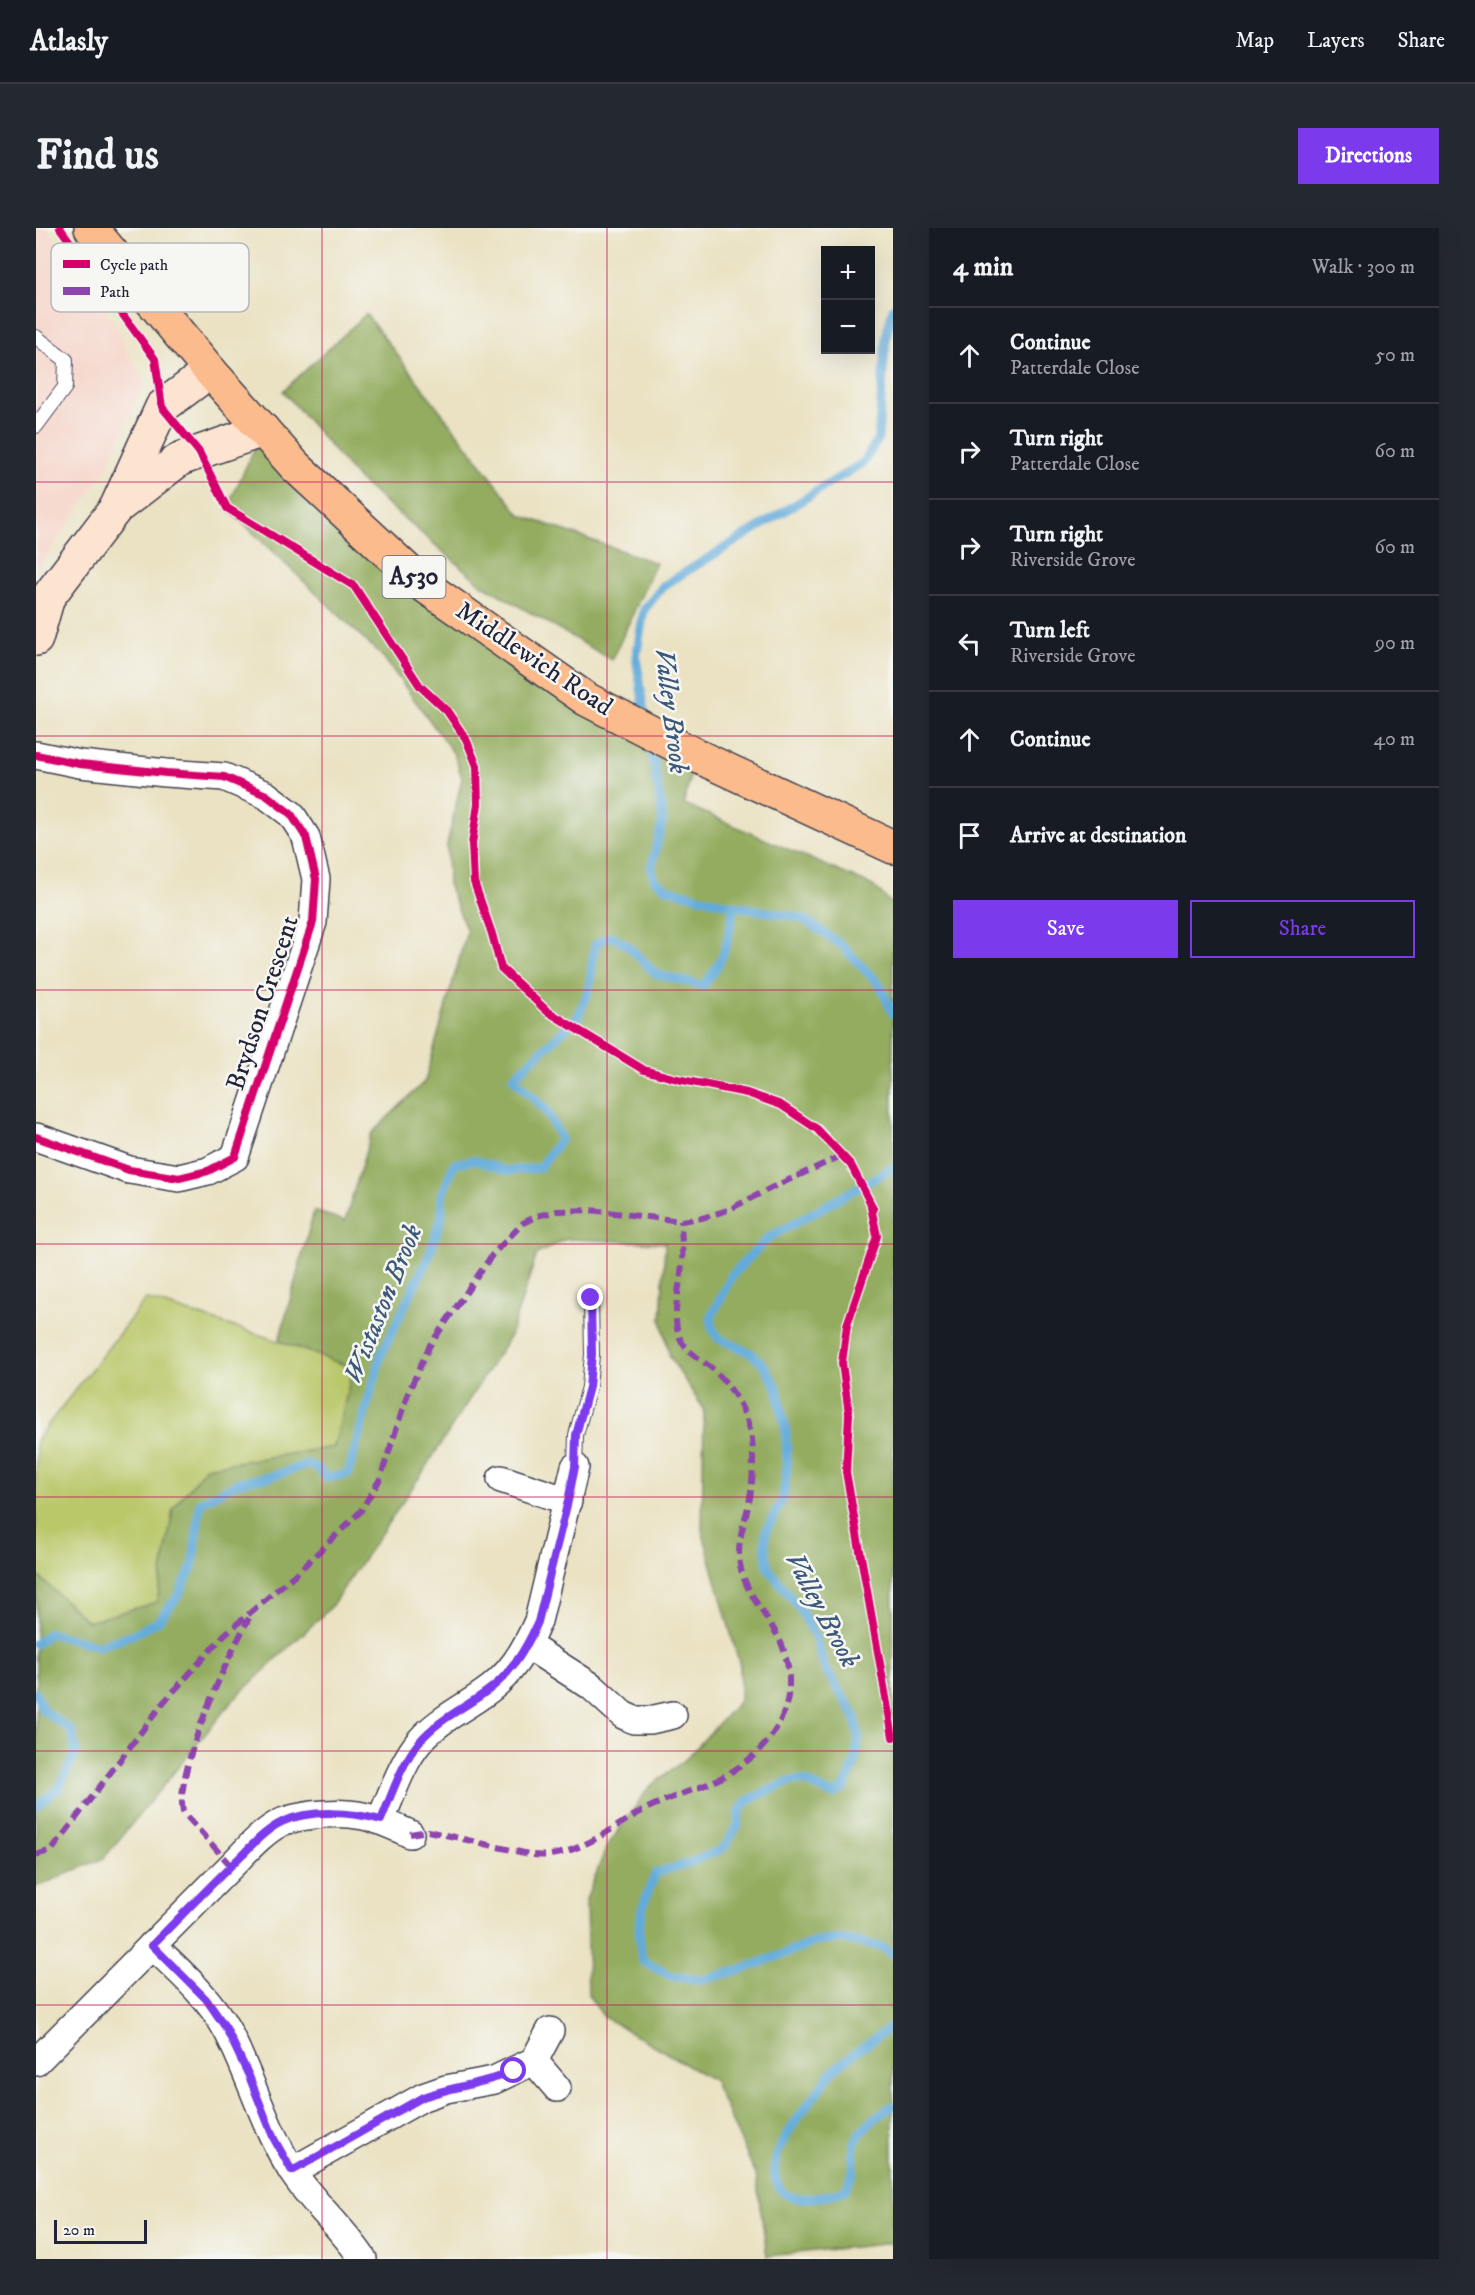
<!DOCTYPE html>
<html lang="en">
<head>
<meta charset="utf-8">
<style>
  body { margin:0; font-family:"IM FELL DW Pica",serif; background:#242831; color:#f1f3f6 }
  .controls { position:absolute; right:18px; top:18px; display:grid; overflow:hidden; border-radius:0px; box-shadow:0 6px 24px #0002 }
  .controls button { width:54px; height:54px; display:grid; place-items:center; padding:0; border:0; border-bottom:2px solid #363941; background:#171b24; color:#f1f3f6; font:30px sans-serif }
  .scale { position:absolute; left:18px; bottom:15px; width:93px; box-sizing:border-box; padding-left:6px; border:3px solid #22223b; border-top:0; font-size:16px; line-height:21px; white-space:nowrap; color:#22223b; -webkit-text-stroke:4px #f6f6f2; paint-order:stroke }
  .stop { position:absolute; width:18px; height:18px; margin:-14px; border:4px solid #7c3aed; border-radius:50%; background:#fff }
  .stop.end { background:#7c3aed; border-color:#fff; box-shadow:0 2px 6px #0008 }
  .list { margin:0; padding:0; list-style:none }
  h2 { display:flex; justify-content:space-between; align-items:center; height:78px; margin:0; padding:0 24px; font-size:26px }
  h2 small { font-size:20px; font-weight:400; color:#9ea1a6 }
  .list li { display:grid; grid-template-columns:39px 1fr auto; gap:18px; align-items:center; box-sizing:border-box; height:96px; padding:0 24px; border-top:2px solid #363941 }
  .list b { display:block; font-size:22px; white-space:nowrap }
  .list p { margin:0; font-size:20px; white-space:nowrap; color:#9ea1a6 }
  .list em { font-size:20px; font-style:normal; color:#9ea1a6 }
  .actions { display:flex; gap:12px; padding:18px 24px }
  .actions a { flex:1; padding:14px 0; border:2px solid #7c3aed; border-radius:0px; text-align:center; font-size:21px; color:#7c3aed }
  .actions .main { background:#7c3aed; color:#fff }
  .icon { flex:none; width:33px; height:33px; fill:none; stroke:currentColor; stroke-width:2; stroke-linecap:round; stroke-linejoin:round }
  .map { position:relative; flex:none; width:857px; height:2031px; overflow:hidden; border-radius:0px }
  header { display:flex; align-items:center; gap:36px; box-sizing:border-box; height:84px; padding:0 30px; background:#171b24; border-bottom:2px solid #363941 }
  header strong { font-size:28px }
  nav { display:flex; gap:33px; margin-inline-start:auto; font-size:21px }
  .intro { display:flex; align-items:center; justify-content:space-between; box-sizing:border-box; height:144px; padding:0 36px }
  h1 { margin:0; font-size:42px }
  .button { padding:15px 27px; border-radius:0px; background:#7c3aed; color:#fff; font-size:21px; font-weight:700 }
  main { display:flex; gap:36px; padding:0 36px }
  aside { flex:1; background:#171b24; border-radius:0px; box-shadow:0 6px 24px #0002 }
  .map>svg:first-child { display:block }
</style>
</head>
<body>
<header>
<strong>Atlasly</strong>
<nav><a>Map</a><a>Layers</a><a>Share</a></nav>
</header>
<div class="intro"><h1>Find us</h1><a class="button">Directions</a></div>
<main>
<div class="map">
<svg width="857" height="2031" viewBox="0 0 857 2031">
  <rect width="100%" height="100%" fill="#f6f6f2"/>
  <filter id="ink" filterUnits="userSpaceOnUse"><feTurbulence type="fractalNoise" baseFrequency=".0167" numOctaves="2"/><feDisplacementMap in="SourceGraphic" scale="12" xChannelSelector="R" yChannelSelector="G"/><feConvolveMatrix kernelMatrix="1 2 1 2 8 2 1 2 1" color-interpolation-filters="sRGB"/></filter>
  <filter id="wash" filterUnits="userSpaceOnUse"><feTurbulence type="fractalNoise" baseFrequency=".008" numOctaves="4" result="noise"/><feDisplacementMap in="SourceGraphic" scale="24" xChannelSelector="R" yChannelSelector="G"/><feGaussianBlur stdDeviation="1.35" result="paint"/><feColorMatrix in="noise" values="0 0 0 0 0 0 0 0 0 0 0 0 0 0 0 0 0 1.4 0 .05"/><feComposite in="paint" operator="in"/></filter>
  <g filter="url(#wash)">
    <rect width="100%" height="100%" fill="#eae2c3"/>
    <!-- built -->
    <polygon fill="#f6d1c5" points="0,0 11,0 81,99 107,158 70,242 0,342"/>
    <!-- green -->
    <polygon fill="#bac86b" stroke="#6e7553" stroke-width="1.5" points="110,1071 243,1113 318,1140 298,1219 170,1239 137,1281 122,1374 52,1394 0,1346 0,1212"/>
    <!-- forest -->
    <g fill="#93ac5f" stroke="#5a674d" stroke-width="1.5">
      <polygon points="330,86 484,287 620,335 576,432 445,356 323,252 247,163"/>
      <polygon points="227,202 386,356 659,527 648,576 837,658 857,677 857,2015 731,2028 720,1947 677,1852 568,1789 552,1767 550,1672 570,1620 613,1559 651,1530 704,1472 704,1438 666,1302 668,1182 634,1129 625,1092 629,1015 530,1011 501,1026 474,1108 385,1247 294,1380 197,1472 68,1630 0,1659 0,1346 52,1394 121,1374 137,1281 170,1239 298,1219 317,1140 243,1113 278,983 309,993 335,906 389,853 431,703 412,656 411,617 426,550 418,526 348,430 191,280"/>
    </g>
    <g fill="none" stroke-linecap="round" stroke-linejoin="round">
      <!-- stream -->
      <g stroke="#62abda" stroke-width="9">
        <polyline points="610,492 600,429 608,382 627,358 828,234 842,210 850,108 857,80"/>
        <polyline points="614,512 627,591 615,641 619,652 632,661 698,678 766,690 804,716 844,757 857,786"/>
        <path d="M 857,940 L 732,1010 L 696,1047 L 675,1089 L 676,1100 L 682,1110 L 715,1125 L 728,1137 L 741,1159 L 750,1204 L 751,1241 L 747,1271 L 730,1303 L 729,1317 L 732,1340 L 764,1381 L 779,1409 L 789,1441 L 818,1486 L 823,1508 L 819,1536 L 808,1560 L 797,1567 L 766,1552 L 752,1554 L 710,1573 L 703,1585 L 702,1597 L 688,1620 L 654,1635 L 620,1645 C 606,1676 598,1699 607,1733 L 635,1748 L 666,1752 L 705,1742 L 779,1714 L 806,1711 L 846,1719 L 857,1726"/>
        <path d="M 0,1416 L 13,1405 L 63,1418 L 98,1406 L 122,1393 L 142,1368 L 157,1337 L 164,1275 L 203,1254 L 237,1248 L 272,1236 L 283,1241 L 290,1250 L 312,1246 L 345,1127 L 393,1028 L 406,988 L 406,967 L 418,936 L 438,932 L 471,943 L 503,940 L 525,911 L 510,882 L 477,850 L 542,789 L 553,761 L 559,716 L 576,708 L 592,718 L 620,746 L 667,758 C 690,732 692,712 698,678"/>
        <polyline points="0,1465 7,1482 36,1503 40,1524 23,1560 0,1578"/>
        <path d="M 857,1797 C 838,1812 816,1825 798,1842 C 790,1850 783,1862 776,1871 C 759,1894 722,1937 747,1964 C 759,1977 795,1967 809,1962 L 817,1945 L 818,1915 L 831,1897 L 852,1880 L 857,1878"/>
      </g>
    </g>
  </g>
  <g filter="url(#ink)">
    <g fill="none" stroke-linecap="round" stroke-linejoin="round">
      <defs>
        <g id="lane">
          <polyline points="0,109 30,132 29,159 0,198"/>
          <polyline points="539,1239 540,1207 553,1159 556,1127 555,1070"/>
        </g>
        <g id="street">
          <polyline points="0,527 44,536 130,545 188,549 230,567 255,586 270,609 280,651 277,694 199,929 172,943 143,950 93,942 0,909"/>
          <polyline points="465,1251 532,1273"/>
          <polyline points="491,1417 555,1458 587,1487 598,1492 614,1492 637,1487"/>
          <path d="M 345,1591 C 356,1566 366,1534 384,1513 C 401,1493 426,1481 447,1466 C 474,1448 489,1423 502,1393 L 539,1239"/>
          <path d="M 116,1717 C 143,1743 173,1769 191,1802 C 215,1848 228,1899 256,1943 C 276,1975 306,1999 327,2031"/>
          <polyline points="498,1833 521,1860"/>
          <path d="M 0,1834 L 195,1638 C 210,1623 225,1605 244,1595 C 253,1590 266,1589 276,1587 C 317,1582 337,1588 374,1606"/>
          <polyline points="256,1943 387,1869 410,1861 458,1852 498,1833 514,1803"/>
        </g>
        <g id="secondary">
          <polyline points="84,277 144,231 227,202"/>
          <polyline points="0,411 12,369 80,280 126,179 174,143"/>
        </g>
        <polyline id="highway" points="55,0 174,143 259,238 386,356 550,471 659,527 857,619"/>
      </defs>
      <!-- lane casing -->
      <use href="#lane" stroke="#403f4f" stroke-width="16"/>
      <!-- street casing -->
      <use href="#street" stroke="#403f4f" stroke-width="30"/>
      <!-- secondary casing -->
      <use href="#secondary" stroke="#403f4f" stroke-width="36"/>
      <!-- highway casing -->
      <use href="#highway" stroke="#403f4f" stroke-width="36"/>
      <!-- lane -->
      <use href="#lane" stroke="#fff" stroke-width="14"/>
      <!-- street -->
      <use href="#street" stroke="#fff" stroke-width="27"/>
      <!-- secondary -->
      <use href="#secondary" stroke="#fde4d1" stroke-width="33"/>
      <!-- highway -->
      <use href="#highway" stroke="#fbbb8c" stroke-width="33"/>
      <!-- quiet -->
      <g stroke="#8e44ad" stroke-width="6" stroke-dasharray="12 6" stroke-linecap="butt">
        <path d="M 374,1606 L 392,1603 L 497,1627 C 541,1632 578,1596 616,1578 C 642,1566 671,1559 695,1544 C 742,1516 766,1470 746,1417 C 735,1391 712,1370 705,1341 C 699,1318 708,1297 713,1275 C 717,1255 718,1231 716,1211 C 712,1184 694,1155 673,1138 C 663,1130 649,1123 644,1110 C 634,1088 645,1058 646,1034 C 647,1020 645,1007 645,993"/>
        <polyline points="0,1627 16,1622 127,1475 188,1407 263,1343 324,1284 344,1251 372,1165 394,1117 456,1027 487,995 501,988 521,983 554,982 645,993 666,990 692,982 737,959 805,928"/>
        <path d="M 195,1638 L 147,1584 C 138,1543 192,1429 213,1390"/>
      </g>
      <defs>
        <g id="cycleway">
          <polyline points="24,0 119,131 126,179 163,224 191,280 318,358 384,458 411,483 430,511 441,538 442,576 436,616 438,654 456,706 465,740 511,783 608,842 641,851 711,865 745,877 781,901 815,937 837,980 835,979 841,1008 811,1097 806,1135 813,1186 810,1244 857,1509"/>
          <polyline points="0,527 44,536 130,545 188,549 230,567 255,586 270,609 280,651 277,694 199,929 172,943 143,950 93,942 0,909"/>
        </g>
      </defs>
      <!-- cycleway casing -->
      <use href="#cycleway" stroke="#f6f6f2" stroke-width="11"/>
      <!-- cycleway -->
      <use href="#cycleway" stroke="#d6006c" stroke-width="8"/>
    </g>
  </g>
  <g fill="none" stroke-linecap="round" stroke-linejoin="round" filter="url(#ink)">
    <!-- route -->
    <path stroke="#7c3aed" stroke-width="8" d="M 478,1843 C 449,1856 418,1858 387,1869 L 256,1943 L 238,1911 L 213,1848 L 190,1800 L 170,1771 L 116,1717 C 146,1687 176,1656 207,1626 C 218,1615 231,1601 246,1594 C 274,1581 316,1584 345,1592 C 356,1566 366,1534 384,1513 C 401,1493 426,1481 447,1466 C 474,1448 489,1423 502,1394 L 532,1273 L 539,1239 L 540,1207 L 553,1159 L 556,1127 L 555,1070"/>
  </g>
  <!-- grid -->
  <path fill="none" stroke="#c2185b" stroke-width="1.5" stroke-opacity="0.55" d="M 286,0 L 286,2031M 571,0 L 571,2031M 0,254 L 857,254M 0,508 L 857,508M 0,762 L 857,762M 0,1016 L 857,1016M 0,1269 L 857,1269M 0,1523 L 857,1523M 0,1777 L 857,1777"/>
  <g text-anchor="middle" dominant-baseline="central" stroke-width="5" stroke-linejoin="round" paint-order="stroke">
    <!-- shield labels -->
    <rect fill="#f6f6f2" stroke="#626272" stroke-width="1.5" x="346.5" y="328" width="63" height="42" rx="4.5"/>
    <g font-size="24" font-weight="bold" fill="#22223b">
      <text x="378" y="349">A530</text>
    </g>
    <!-- street labels -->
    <g font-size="26" fill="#22223b" stroke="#f6f6f2">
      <text transform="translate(498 431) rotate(34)">Middlewich Road</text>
      <text transform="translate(227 775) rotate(-72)">Brydson Crescent</text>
    </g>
    <!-- water labels -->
    <g font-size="27" font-style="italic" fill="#3c597b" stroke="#f6f6f2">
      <text transform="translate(635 483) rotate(83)">Valley Brook</text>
      <text transform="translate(347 1076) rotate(-68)">Wistaston Brook</text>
      <text transform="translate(786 1382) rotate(62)">Valley Brook</text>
    </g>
  </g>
  <!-- legend -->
  <rect x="15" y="15" width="198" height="69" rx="9" fill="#f6f6f2" stroke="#b6b6bb" stroke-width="1.5"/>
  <rect x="27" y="32" width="27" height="8" fill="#d6006c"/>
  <rect x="27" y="59" width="27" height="8" fill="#8e44ad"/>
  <g font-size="16" fill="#22223b">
    <text x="64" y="42">Cycle path</text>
    <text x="64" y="69">Path</text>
  </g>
</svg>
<div class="controls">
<button>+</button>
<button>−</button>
</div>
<div class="scale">20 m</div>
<div class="stop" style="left:478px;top:1843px"></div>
<div class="stop end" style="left:555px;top:1070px"></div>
</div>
<aside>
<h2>4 min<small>Walk · 300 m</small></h2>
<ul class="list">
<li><svg class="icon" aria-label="ahead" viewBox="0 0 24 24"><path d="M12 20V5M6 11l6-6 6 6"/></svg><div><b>Continue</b><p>Patterdale Close</p></div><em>50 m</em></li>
<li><svg class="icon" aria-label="right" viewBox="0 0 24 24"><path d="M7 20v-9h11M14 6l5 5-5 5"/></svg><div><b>Turn right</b><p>Patterdale Close</p></div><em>60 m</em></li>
<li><svg class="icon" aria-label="right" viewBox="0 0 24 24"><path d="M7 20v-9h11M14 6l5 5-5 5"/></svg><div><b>Turn right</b><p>Riverside Grove</p></div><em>60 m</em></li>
<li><svg class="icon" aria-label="left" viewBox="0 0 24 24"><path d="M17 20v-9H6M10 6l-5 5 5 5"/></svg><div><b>Turn left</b><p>Riverside Grove</p></div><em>90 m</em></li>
<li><svg class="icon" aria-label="ahead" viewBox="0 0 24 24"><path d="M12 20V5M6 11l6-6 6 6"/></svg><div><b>Continue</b></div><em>40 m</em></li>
<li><svg class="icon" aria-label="arrive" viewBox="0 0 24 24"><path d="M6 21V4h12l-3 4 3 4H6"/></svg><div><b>Arrive at destination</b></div></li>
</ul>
<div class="actions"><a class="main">Save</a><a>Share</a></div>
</aside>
</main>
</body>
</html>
